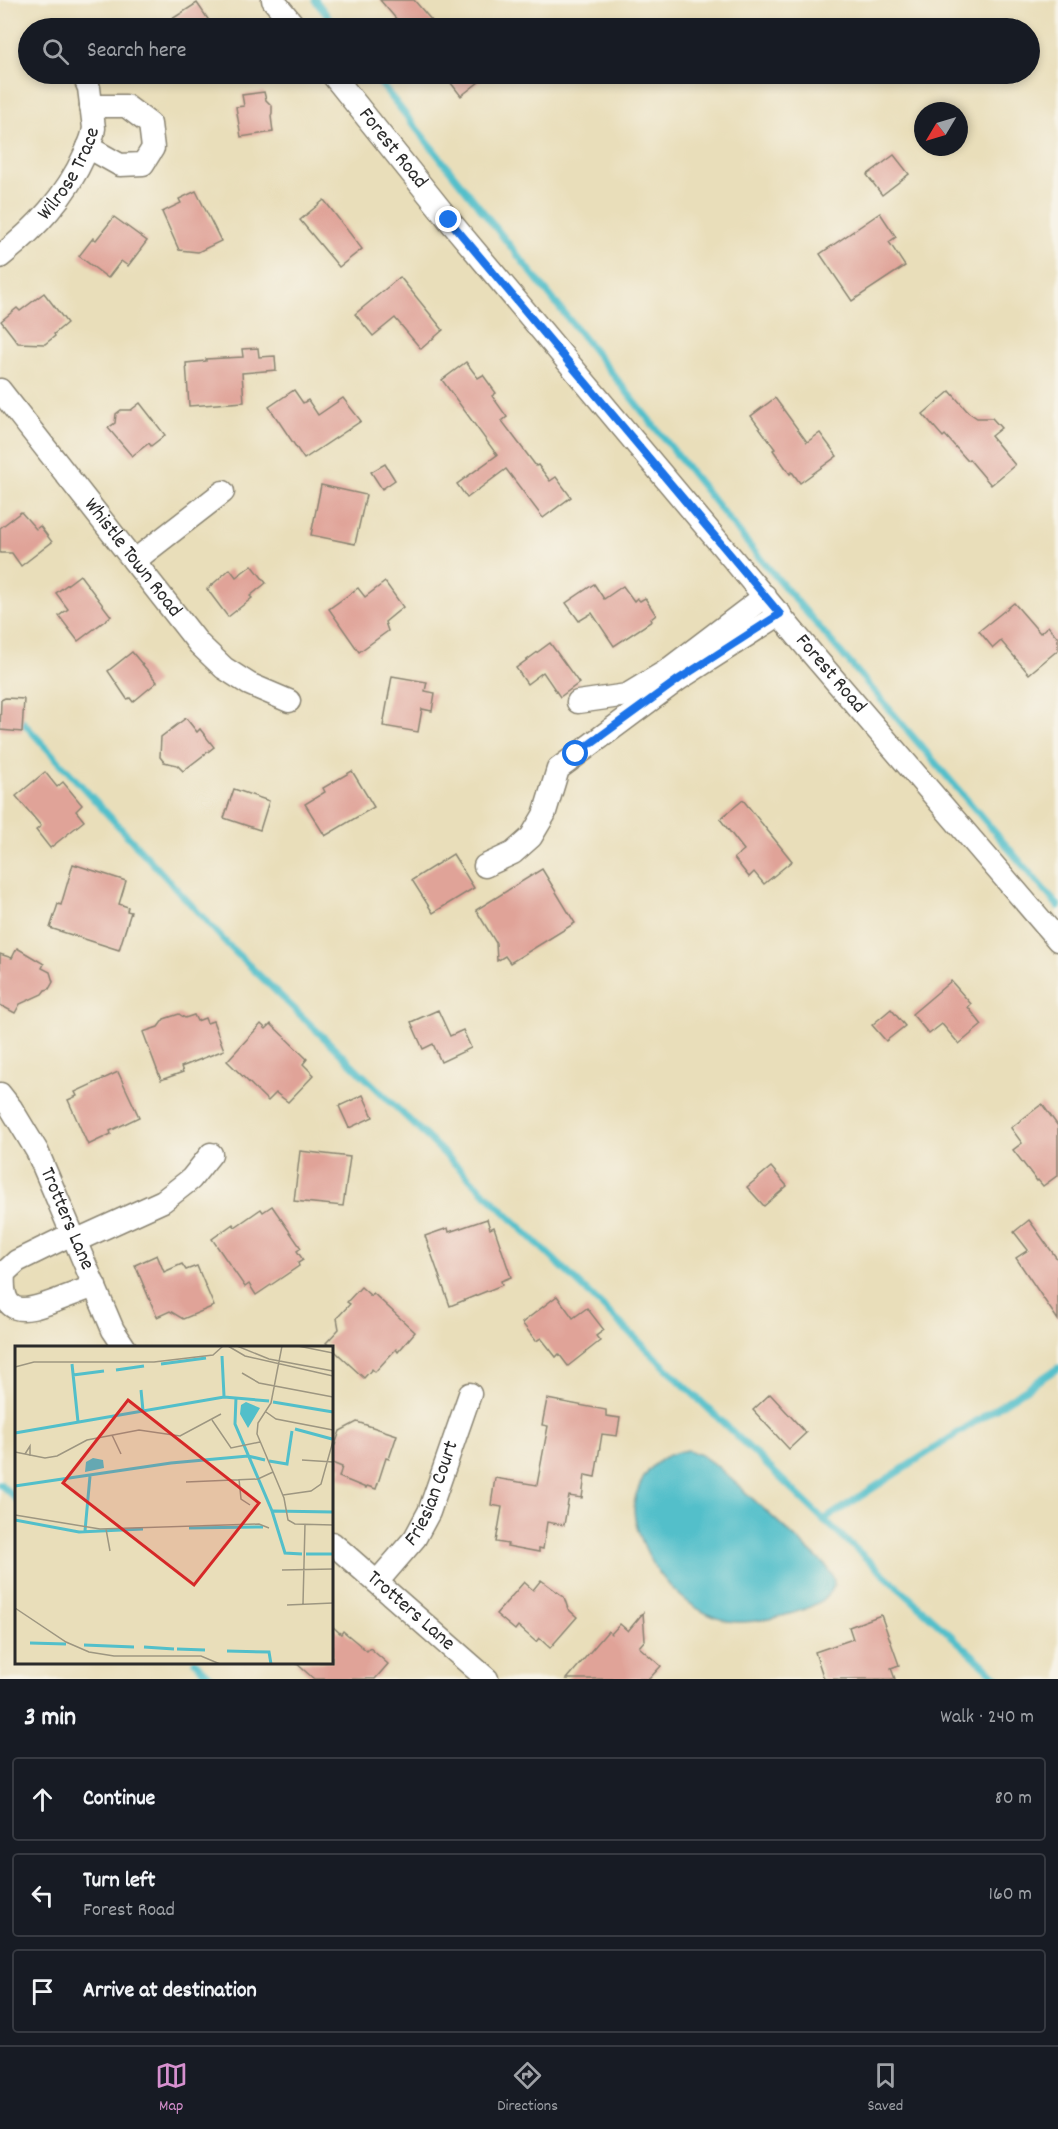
<!DOCTYPE html>
<html lang="en">
<head>
<meta charset="utf-8">
<style>
  body { margin:0; font-family:Dekko,sans-serif; background:#242831; color:#f1f3f6 }
  .compass { position:absolute; left:914px; top:102px; width:54px; height:54px; border-radius:50%; background:#171b24; box-shadow:0 3px 9px #0003; rotate:232deg }
  .stop { position:absolute; width:18px; height:18px; margin:-14px; border:4px solid #1a73e8; border-radius:50%; background:#fff }
  .stop.end { background:#1a73e8; border-color:#fff; box-shadow:0 2px 6px #0008 }
  .list { margin:0; padding:0; list-style:none }
  h2 { display:flex; justify-content:space-between; align-items:center; height:78px; margin:0; padding:0 24px; font-size:26px }
  h2 small { font-size:20px; font-weight:400; color:#9ea1a6 }
  .list li { display:grid; grid-template-columns:39px 1fr auto; gap:18px; align-items:center; box-sizing:border-box; height:84px; margin:0 12px 12px; padding:0 12px; border:2px solid #363941; border-radius:6px }
  .list b { display:block; font-size:22px; white-space:nowrap }
  .list p { margin:0; font-size:20px; white-space:nowrap; color:#9ea1a6 }
  .list em { font-size:20px; font-style:normal; color:#9ea1a6 }
  .icon { flex:none; width:33px; height:33px; fill:none; stroke:currentColor; stroke-width:2; stroke-linecap:round; stroke-linejoin:round }
  .map { position:relative; flex:none; width:1058px; height:1679px; overflow:hidden }
  .search { position:absolute; background:#171b24; box-shadow:0 3px 9px #0003; left:18px; right:18px; top:18px; height:66px; display:flex; align-items:center; gap:15px; box-sizing:border-box; padding:0 21px; border-radius:33px; color:#9ea1a6; font-size:22px }
  .sheet { height:366px; background:#171b24 }
  nav { display:flex; justify-content:space-around; align-items:center; box-sizing:border-box; height:84px; border-top:2px solid #363941; background:#171b24; font-size:16px; color:#9ea1a6 }
  nav a { display:grid; justify-items:center; gap:3px }
  nav .on { color:#d690ce }
  .map>svg:first-child { display:block }
</style>
</head>
<body>
<div class="map">
<svg width="1058" height="1679" viewBox="0 0 1058 1679">
  <rect width="100%" height="100%" fill="#f7f3e8"/>
  <filter id="ink" filterUnits="userSpaceOnUse"><feTurbulence type="fractalNoise" baseFrequency=".0167" numOctaves="2"/><feDisplacementMap in="SourceGraphic" scale="12" xChannelSelector="R" yChannelSelector="G"/><feConvolveMatrix kernelMatrix="1 2 1 2 8 2 1 2 1" color-interpolation-filters="sRGB"/></filter>
  <filter id="wash" filterUnits="userSpaceOnUse"><feTurbulence type="fractalNoise" baseFrequency=".008" numOctaves="4" result="noise"/><feDisplacementMap in="SourceGraphic" scale="24" xChannelSelector="R" yChannelSelector="G"/><feGaussianBlur stdDeviation="1.35" result="paint"/><feColorMatrix in="noise" values="0 0 0 0 0 0 0 0 0 0 0 0 0 0 0 0 0 1.4 0 .05"/><feComposite in="paint" operator="in"/></filter>
  <g filter="url(#wash)">
    <rect width="100%" height="100%" fill="#e9deba"/>
    <!-- water -->
    <path fill="#52bfca" stroke="#3e757a" stroke-width="1.5" d="M 687,1450 L 701,1455 L 718,1467 L 827,1567 C 831,1573 836,1580 833,1588 C 825,1611 751,1626 728,1621 C 694,1614 661,1583 647,1552 C 639,1535 630,1515 636,1495 C 644,1470 661,1454 687,1450 Z"/>
    <g fill="none" stroke-linecap="round" stroke-linejoin="round">
      <!-- stream -->
      <g stroke="#52bfca" stroke-width="7">
        <polyline points="315,0 337,28"/>
        <polyline points="373,74 753,550 1058,906"/>
        <polyline points="18,717 230,947 824,1520 999,1679"/>
        <polyline points="0,1484 16,1499"/>
        <polyline points="824,1520 1058,1368"/>
        <polyline points="195,1662 213,1679"/>
      </g>
    </g>
    <g id="blocks">
      <!-- building -->
      <g fill="#e0a398">
        <polygon points="380,0 414,0 438,28 404,28"/>
        <polygon points="197,3 214,28 158,28"/>
        <polygon points="444,74 489,74 461,96"/>
        <polygon points="264,92 266,100 272,106 272,113 271,116 273,132 241,137 236,107 244,106 242,95"/>
        <polygon points="894,155 909,174 882,195 867,175"/>
        <polygon points="196,191 221,241 198,252 179,250 162,212 181,203 179,199"/>
        <polygon points="324,200 362,249 339,267 300,220"/>
        <polygon points="880,213 896,237 889,242 905,266 852,301 820,254"/>
        <polygon points="114,217 147,241 128,266 121,261 108,278 79,256 93,238 96,240"/>
        <polygon points="400,277 443,330 421,349 395,318 373,336 355,314"/>
        <polygon points="44,293 67,323 54,334 55,336 45,344 18,343 1,321 17,308 20,311"/>
        <polygon points="258,348 259,357 275,356 276,370 242,373 244,402 189,406 186,363 206,361 206,359 243,357 242,349"/>
        <polygon points="466,362 478,378 483,375 496,393 492,396 507,417 502,421 536,466 538,465 550,481 556,477 571,497 543,518 506,469 467,498 457,484 497,455 442,380"/>
        <polygon points="294,390 303,403 308,400 318,415 343,398 361,421 304,459 269,407"/>
        <polygon points="950,391 968,412 977,418 992,418 1001,428 991,436 1015,465 991,485 969,459 967,460 945,435 943,437 923,414"/>
        <polygon points="775,398 807,442 820,433 837,456 800,483 792,472 790,474 773,450 775,449 751,416"/>
        <polygon points="140,403 165,435 151,446 149,443 132,456 108,428 115,423 116,414 121,410 131,410"/>
        <polygon points="385,464 395,480 382,489 371,472"/>
        <polygon points="321,485 366,495 355,544 311,535"/>
        <polygon points="21,512 36,529 40,526 52,542 21,566 12,553 0,553 0,528"/>
        <polygon points="252,565 266,583 250,596 252,598 228,617 207,589 230,569 236,577"/>
        <polygon points="80,575 111,616 78,641 59,616 68,609 56,593"/>
        <polygon points="385,582 403,607 385,622 388,631 359,652 329,609 358,588 365,597"/>
        <polygon points="594,584 604,599 623,586 634,601 637,598 640,601 645,598 656,615 651,619 652,621 614,646 592,613 579,621 566,603"/>
        <polygon points="1014,603 1040,633 1048,626 1058,638 1058,650 1029,674 1001,641 993,648 979,631"/>
        <polygon points="550,643 579,683 560,697 543,672 527,684 516,668"/>
        <polygon points="132,652 157,682 133,702 130,698 127,699 108,671"/>
        <polygon points="392,676 427,682 425,691 435,693 432,711 422,709 418,732 383,726"/>
        <polygon points="5,698 24,699 22,732 0,730 1,700"/>
        <polygon points="186,718 197,732 200,729 214,747 183,771 177,765 164,762 160,757 161,737"/>
        <polygon points="352,771 374,807 325,836 305,804 325,792 323,788"/>
        <polygon points="45,772 57,787 63,782 82,805 76,811 84,821 50,848 36,830 41,826 16,796"/>
        <polygon points="234,789 269,801 260,830 224,818"/>
        <polygon points="743,800 792,861 764,884 754,872 749,877 734,858 744,850 720,819"/>
        <polygon points="453,854 474,888 433,913 412,880"/>
        <polygon points="73,864 126,881 119,904 128,907 127,911 131,912 119,950 50,928 58,904 61,905"/>
        <polygon points="542,869 575,923 510,963 505,956 497,961 496,943 476,910"/>
        <polygon points="17,948 44,964 42,968 50,972 53,982 49,989 45,990 42,994 20,1004 15,1013 0,1005 0,954 12,958"/>
        <polygon points="951,981 971,1004 968,1007 982,1025 959,1044 942,1024 929,1034 912,1014"/>
        <polygon points="891,1009 905,1026 886,1041 872,1025"/>
        <polygon points="438,1010 450,1036 463,1030 471,1048 441,1062 433,1044 423,1049 411,1022"/>
        <polygon points="179,1014 185,1018 194,1015 197,1021 205,1018 207,1023 213,1021 224,1050 181,1067 183,1072 161,1080 143,1032 158,1027 164,1019"/>
        <polygon points="261,1024 266,1029 271,1024 307,1059 303,1064 314,1075 288,1102 276,1093 268,1101 227,1061"/>
        <polygon points="118,1072 139,1117 110,1131 111,1134 88,1145 68,1100 77,1096 75,1092"/>
        <polygon points="363,1095 373,1117 349,1128 339,1106"/>
        <polygon points="1042,1104 1058,1126 1058,1175 1043,1186 1038,1180 1037,1181 1013,1150 1022,1143 1011,1128"/>
        <polygon points="300,1151 350,1157 343,1206 294,1201"/>
        <polygon points="771,1167 787,1186 764,1206 747,1187"/>
        <polygon points="272,1206 301,1248 297,1251 303,1260 298,1263 299,1266 256,1295 249,1284 245,1287 212,1239 233,1224 235,1227 261,1209 263,1212"/>
        <polygon points="487,1219 490,1229 494,1227 511,1277 501,1281 502,1285 450,1306 425,1236 448,1228 449,1232"/>
        <polygon points="1029,1220 1058,1260 1058,1320 1016,1258 1028,1250 1014,1232"/>
        <polygon points="157,1255 164,1272 182,1264 186,1270 197,1266 214,1306 183,1319 170,1311 157,1317 135,1265"/>
        <polygon points="361,1287 371,1296 373,1293 415,1332 398,1352 396,1349 375,1372 372,1369 364,1378 326,1343 339,1329 337,1318 350,1304 347,1302"/>
        <polygon points="557,1296 573,1318 587,1308 604,1330 596,1336 600,1341 568,1366 559,1354 556,1357 541,1338 536,1341 522,1323"/>
        <polygon points="770,1394 806,1433 789,1449 753,1410"/>
        <polygon points="547,1399 606,1410 606,1416 620,1418 617,1436 602,1434 595,1477 585,1475 582,1498 569,1496 564,1525 547,1522 543,1549 539,1548 539,1552 507,1546 508,1544 496,1542 502,1507 491,1505 495,1478 537,1485 548,1426 542,1425"/>
        <polygon points="357,1422 397,1435 389,1459 386,1458 376,1489 367,1486 366,1488 339,1477 342,1467 332,1463 332,1444 335,1445 340,1431"/>
        <polygon points="541,1580 564,1597 568,1609 577,1617 550,1648 539,1638 536,1642 518,1626 515,1630 496,1614 524,1582 533,1590"/>
        <polygon points="643,1613 645,1640 639,1647 661,1666 649,1679 567,1679 608,1631 611,1634 620,1624 628,1631"/>
        <polygon points="881,1615 899,1665 891,1668 895,1679 824,1679 815,1652 853,1639 849,1627"/>
        <polygon points="332,1626 341,1634 343,1631 367,1651 370,1648 388,1664 375,1679 314,1679 295,1662 332,1662"/>
      </g>
    </g>
  </g>
  <g filter="url(#ink)">
    <use href="#blocks" fill-opacity="0" stroke="#8a8472" stroke-width="1.5"/>
    <g fill="none" stroke-linecap="round" stroke-linejoin="round">
      <defs>
        <g id="minor">
          <polyline points="273,0 296,28"/>
          <path id="s1" d="M 332,74 L 449,220 L 814,656 L 1058,940"/>
          <polyline points="88,147 120,165 143,164 153,148 150,124 126,106 91,106"/>
          <path id="s2" d="M 0,257 C 36,228 66,197 85,154 C 89,146 93,137 94,128 L 89,88 L 83,74"/>
          <path id="s3" d="M 0,390 L 199,644 L 224,668 L 249,684 L 289,701"/>
          <polyline points="134,561 223,492"/>
          <polyline points="578,702 627,695 665,672 765,596"/>
          <polyline points="485,866 513,853 531,837 544,815 558,769 679,679 780,614"/>
          <path id="s4" d="M 0,1094 L 11,1108 L 37,1151 L 113,1330 L 125,1348"/>
          <path d="M 72,1234 L 17,1261 L 4,1273 C 1,1317 22,1313 55,1301 C 68,1296 81,1291 95,1286"/>
          <polyline points="75,1241 163,1201 191,1179 211,1154"/>
          <path id="s5" d="M 332,1543 L 487,1679"/>
          <path id="s6" d="M 377,1582 L 415,1538 L 429,1512 L 470,1394"/>
        </g>
      </defs>
      <!-- minor casing -->
      <use href="#minor" stroke="#8a8472" stroke-width="25"/>
      <!-- minor -->
      <use href="#minor" stroke="#fff" stroke-width="22"/>
    </g>
  </g>
  <g fill="none" stroke-linecap="round" stroke-linejoin="round" filter="url(#ink)">
    <!-- route -->
    <polyline stroke="#1a73e8" stroke-width="8" points="449,220 780,614 679,679 576,754"/>
  </g>
  <g text-anchor="middle" dominant-baseline="central" stroke-width="4.5" stroke-linejoin="round" paint-order="stroke">
    <!-- street labels -->
    <g font-size="21" fill="#2b2b2b" stroke="#f7f3e8">
      <text stroke="none"><textPath href="#s1" startOffset="96">Forest Road</textPath></text>
      <text stroke="none"><textPath href="#s2" startOffset="110">Wilrose Trace</textPath></text>
      <text stroke="none"><textPath href="#s3" startOffset="214">Whistle Town Road</textPath></text>
      <text stroke="none"><textPath href="#s1" startOffset="780">Forest Road</textPath></text>
      <text stroke="none"><textPath href="#s4" startOffset="142">Trotters Lane</textPath></text>
      <text stroke="none"><textPath href="#s6" startOffset="106">Friesian Court</textPath></text>
      <text stroke="none"><textPath href="#s5" startOffset="104">Trotters Lane</textPath></text>
    </g>
  </g>
  <!-- overview -->
  <g transform="translate(15 1346)">
    <rect width="318" height="318" fill="#e9deba"/>
    <path d="M 231,56 L 245,62 L 233,82 L 225,68 L 226,59 ZM 78,112 L 88,114 L 89,122 L 70,126 L 71,116 Z" fill="#52bfca"/>
    <path fill="none" stroke="#52bfca" stroke-width="3" d="M 207,10 L 209,50M 57,18 L 63,76M 146,18 L 191,12M 101,24 L 129,20M 58,29 L 89,25M 126,44 L 128,65M 221,51 L 220,78 L 257,165 L 270,207 L 287,208M 258,56 L 318,66M 280,83 L 317,93M 0,87 L 209,51 L 254,55M 254,115 L 272,118 L 277,85M 0,140 L 156,117 L 233,110 L 250,114M 258,165 L 318,166M 0,174 L 64,186 L 128,183M 174,182 L 248,181M 70,185 L 75,130M 291,208 L 318,208M 15,297 L 51,298M 69,299 L 119,301M 129,301 L 159,303M 162,303 L 190,304M 212,305 L 254,306 L 256,318"/>
    <path fill="none" stroke="#9d9681" stroke-width="1.5" d="M 213,0 L 230,10 L 318,30M 222,0 L 254,13 L 318,25M 267,0 L 256,57 L 243,77 L 242,88 L 269,152 L 273,174 L 280,178 L 318,179M 283,0 L 318,7M 0,21 L 19,16 L 139,16 L 198,9 L 208,0M 227,27 L 244,37 L 318,51M 251,66 L 261,73 L 318,84M 197,74 L 216,102 L 245,96M 97,89 L 106,108M 0,106 L 30,112 L 42,110 L 72,94 L 124,84 L 165,90 L 206,68M 10,108 L 15,100 L 15,110M 287,114 L 318,116M 224,133 L 226,153 L 235,159M 171,136 L 243,133 L 258,126M 268,149 L 296,145 L 306,138 L 318,95M 0,169 L 85,183 L 244,178 L 254,182M 91,183 L 95,205M 267,224 L 318,223M 288,258 L 290,178M 272,259 L 318,257M 0,262 L 51,296 L 74,306 L 99,310 L 186,310 L 205,318"/>
    <path fill="#d62828" fill-opacity="0.15" stroke="#d62828" stroke-width="3" d="M 113,54 L 244,157 L 179,239 L 48,137 Z"/>
    <rect width="318" height="318" fill="none" stroke="#2b2b2b" stroke-width="3"/>
  </g>
</svg>
<svg class="compass" viewBox="-18 -18 36 36"><path d="M0-13l5 13h-10z" fill="#e53935"/><path d="M0 13l5-13h-10z" fill="#9ea1a6"/></svg>
<div class="stop" style="left:576px;top:754px"></div>
<div class="stop end" style="left:449px;top:220px"></div>
<div class="search"><svg class="icon" aria-label="search" viewBox="0 0 24 24"><circle cx="10" cy="10" r="6"/><path d="M15 15l6 6"/></svg>Search here</div>
</div>
<section class="sheet">
<h2>3 min<small>Walk · 240 m</small></h2>
<ul class="list">
<li><svg class="icon" aria-label="ahead" viewBox="0 0 24 24"><path d="M12 20V5M6 11l6-6 6 6"/></svg><div><b>Continue</b></div><em>80 m</em></li>
<li><svg class="icon" aria-label="left" viewBox="0 0 24 24"><path d="M17 20v-9H6M10 6l-5 5 5 5"/></svg><div><b>Turn left</b><p>Forest Road</p></div><em>160 m</em></li>
<li><svg class="icon" aria-label="arrive" viewBox="0 0 24 24"><path d="M6 21V4h12l-3 4 3 4H6"/></svg><div><b>Arrive at destination</b></div></li>
</ul>
</section>
<nav>
<a class="on"><svg class="icon" aria-label="map" viewBox="0 0 24 24"><path d="M3 6l6-2 6 2 6-2v14l-6 2-6-2-6 2zM9 4v14M15 6v14"/></svg>Map</a>
<a><svg class="icon" aria-label="directions" viewBox="0 0 24 24"><path d="M12 3l9 9-9 9-9-9zM9 14v-3h6M13 9l2 2-2 2"/></svg>Directions</a>
<a><svg class="icon" aria-label="saved" viewBox="0 0 24 24"><path d="M7 4h10v16l-5-4-5 4z"/></svg>Saved</a>
</nav>
</body>
</html>
